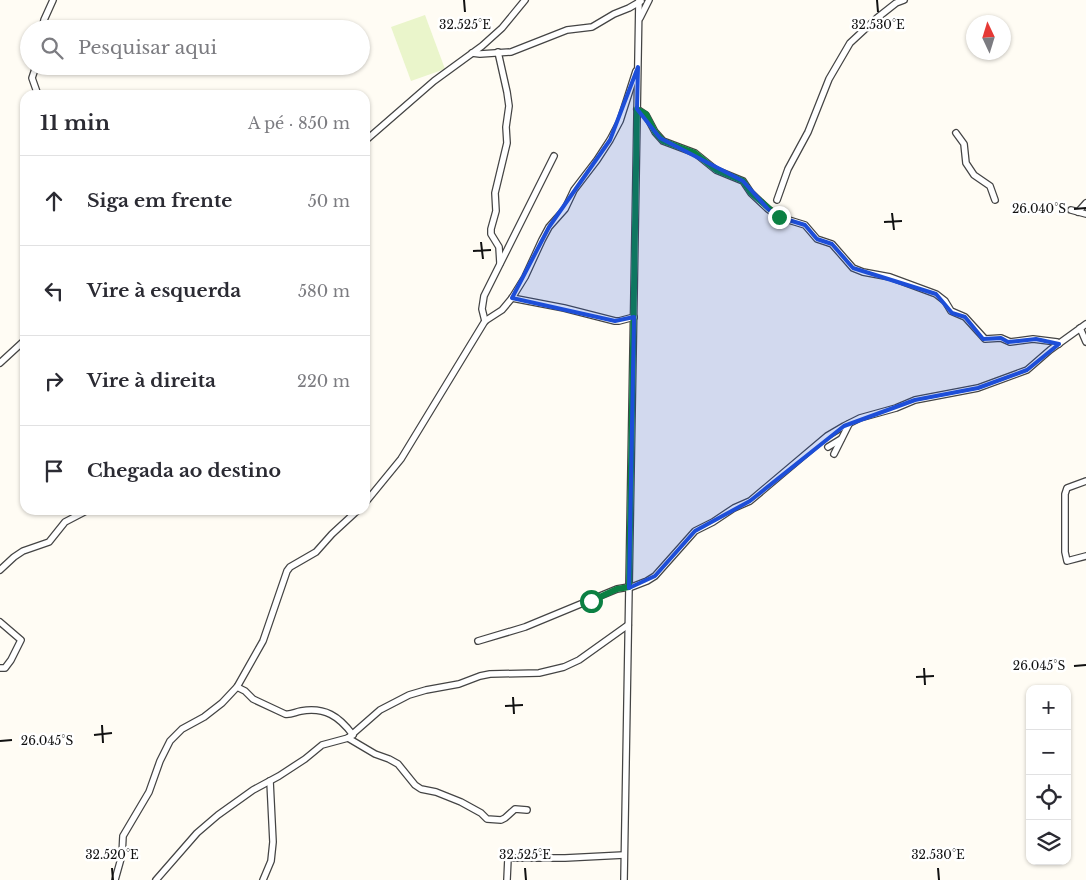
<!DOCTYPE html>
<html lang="pt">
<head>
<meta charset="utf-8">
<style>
  body { margin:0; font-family:"Libre Baskerville",serif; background:#f2f2f3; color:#2b2b33 }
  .controls { position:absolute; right:15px; bottom:15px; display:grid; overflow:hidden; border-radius:10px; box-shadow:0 1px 4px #0004 }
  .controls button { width:45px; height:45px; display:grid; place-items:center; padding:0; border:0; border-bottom:1px solid #e1e1e2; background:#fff; color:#2b2b33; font:25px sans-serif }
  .compass { position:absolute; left:966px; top:15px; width:45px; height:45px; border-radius:50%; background:#fff; box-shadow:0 1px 4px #0004; rotate:356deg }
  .stop { position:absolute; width:15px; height:15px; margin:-11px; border:4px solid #0b8043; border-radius:50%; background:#fff }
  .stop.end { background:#0b8043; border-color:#fff; box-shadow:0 1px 5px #0008 }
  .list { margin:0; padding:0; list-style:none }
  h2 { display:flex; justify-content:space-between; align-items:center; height:65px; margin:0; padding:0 20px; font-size:21px }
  h2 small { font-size:16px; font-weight:400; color:#7c7c81 }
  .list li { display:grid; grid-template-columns:32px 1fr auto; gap:15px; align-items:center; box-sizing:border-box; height:90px; padding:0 20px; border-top:1px solid #e1e1e2 }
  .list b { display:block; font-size:19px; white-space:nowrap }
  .list em { font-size:16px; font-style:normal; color:#7c7c81 }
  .icon { flex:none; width:28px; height:28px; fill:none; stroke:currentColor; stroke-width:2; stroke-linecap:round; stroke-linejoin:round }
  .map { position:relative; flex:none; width:1086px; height:880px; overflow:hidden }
  .search { position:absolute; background:#fff; box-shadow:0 1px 4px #0004; left:20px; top:20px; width:350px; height:55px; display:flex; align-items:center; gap:12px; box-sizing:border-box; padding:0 18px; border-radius:28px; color:#7c7c81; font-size:19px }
  .panel { position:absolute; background:#fff; box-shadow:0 1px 4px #0004; left:20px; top:90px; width:350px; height:425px; border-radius:15px }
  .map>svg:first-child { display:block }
</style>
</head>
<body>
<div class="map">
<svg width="1086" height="880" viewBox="0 0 1086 880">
  <rect width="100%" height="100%" fill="#fffcf4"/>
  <!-- pitch -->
  <polygon fill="#eaf5cb" points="425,15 445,69 411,81 391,27"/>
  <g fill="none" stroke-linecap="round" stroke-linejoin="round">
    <defs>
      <g id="minor">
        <polyline points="640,18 649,0"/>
        <polyline points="42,29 44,20 53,0"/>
        <polyline points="498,52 507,92 509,106 506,127 507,143 495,193 496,211 491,229 491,234 499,247 500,263"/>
        <polyline points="472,53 480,54 511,52 567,30 592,27 614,14 629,8 641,1"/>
        <polyline points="36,66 32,78 38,95"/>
        <polyline points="637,109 646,115 655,132 663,141 695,153 716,170 743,181 751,193 768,209 779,217 805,225 817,239 832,244 853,268 863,272 890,277 936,294 945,301 951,311 965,317 985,339 1001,338 1010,342 1033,339 1057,342 1059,344"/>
        <polyline points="956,133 964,144 966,163 974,175 990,186 995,200"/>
        <polyline points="365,141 434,81 482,46 502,28 525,0"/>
        <polyline points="777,200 788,169 808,132 829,79 850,43 877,18 896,3 904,0"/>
        <polyline points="1071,210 1086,214"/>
        <polyline points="1078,212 1086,203"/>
        <polyline points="512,298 564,308 615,321 619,321 634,317"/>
        <polyline points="485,321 482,309 484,296 554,156"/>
        <polyline points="1080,328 1086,342"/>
        <polyline points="0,363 25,340"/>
        <polyline points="828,447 841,439"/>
        <polyline points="834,454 849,424"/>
        <polyline points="1086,481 1067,488 1065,494 1065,552 1067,561 1086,556"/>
        <polyline points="365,503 401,459 485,321 502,310 512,298 525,277 542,240 549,227 565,209 574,190 597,160 610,140 620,121 636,71"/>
        <polyline points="0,570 14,557 23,551 49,542 65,522 88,510"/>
        <polyline points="629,588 647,581 655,576 695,531 713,522 734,508 750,501 827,436 844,426 860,418 896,408 915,400 978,388 1027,370 1050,350 1086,324"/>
        <polyline points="0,622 21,640 11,660 5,668 0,668"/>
        <polyline points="478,641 525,627 617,589 629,587"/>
        <path d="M 237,687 L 245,691 L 253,699 L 285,714 C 291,715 295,712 301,711 C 325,707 339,716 353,735"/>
        <polyline points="348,738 375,754 389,759 398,764 415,785 421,789 436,792 461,802 481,813 487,819 501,820 505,818 515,809 527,810"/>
        <polyline points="115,880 122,855 123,836 149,792 160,761 170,741 182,729 204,717 222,703 237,687 263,641 287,571 290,567 316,552 332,534 358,510"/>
        <polyline points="156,880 197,833 218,815 253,790 279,776 305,759 322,745 348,738 380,710 409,695 426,690 459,684 480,676 490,674 539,673 564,667 579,660 628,625"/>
        <polyline points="263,880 271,861 273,842 270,781"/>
        <polyline points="507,880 508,858 565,858 624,855"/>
        <polyline points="624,880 639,0"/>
      </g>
    </defs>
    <!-- minor casing -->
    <use href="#minor" stroke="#444" stroke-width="8"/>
    <!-- minor -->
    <use href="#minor" stroke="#fff" stroke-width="5.5"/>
  </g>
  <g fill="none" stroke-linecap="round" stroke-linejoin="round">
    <!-- route -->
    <polyline stroke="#0b8043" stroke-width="6" points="591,601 617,589 629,587 637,109 646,114 655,132 663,141 695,153 716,170 743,181 751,193 779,217"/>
  </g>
  <!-- marked area -->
  <path fill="#1d4ed8" fill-opacity="0.2" stroke="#1d4ed8" stroke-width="4" stroke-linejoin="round" d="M 638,67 L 637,109 L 660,138 L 743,181 L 768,209 L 779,217 L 805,225 L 817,239 L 832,244 L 853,268 L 936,294 L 952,313 L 965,317 L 983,339 L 1001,338 L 1008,342 L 1036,339 L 1059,344 L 1027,370 L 978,388 L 915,400 L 844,426 L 750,501 L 695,531 L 655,576 L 629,588 L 634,317 L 615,321 L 512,298 L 549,227 L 610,140 Z"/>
  <!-- ticks -->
  <path fill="none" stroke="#111" stroke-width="2" d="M 464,0 L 465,12M 877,0 L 878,12M 1074,209 L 1086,208M 892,213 L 894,230M 884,222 L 902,221M 481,242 L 483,259M 473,251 L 491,250M 1074,666 L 1086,665M 924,668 L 925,685M 916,677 L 934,676M 513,697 L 514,714M 505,706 L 523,705M 102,725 L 103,743M 94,735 L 112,733M 0,741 L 12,740M 112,868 L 113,880M 525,868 L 526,880M 938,868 L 939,880"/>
  <g font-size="12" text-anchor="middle" fill="#111" stroke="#fff" stroke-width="5" stroke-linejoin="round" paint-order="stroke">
    <text x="465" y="29">32.525°E</text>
    <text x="878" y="29">32.530°E</text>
    <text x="1039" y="213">26.040°S</text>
    <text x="1039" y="670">26.045°S</text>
    <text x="47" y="745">26.045°S</text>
    <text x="112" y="859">32.520°E</text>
    <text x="525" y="859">32.525°E</text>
    <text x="938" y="859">32.530°E</text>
  </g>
</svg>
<div class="controls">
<button>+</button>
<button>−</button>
<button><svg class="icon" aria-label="locate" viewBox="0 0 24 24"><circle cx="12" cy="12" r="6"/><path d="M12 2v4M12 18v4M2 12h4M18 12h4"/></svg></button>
<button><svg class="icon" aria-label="layers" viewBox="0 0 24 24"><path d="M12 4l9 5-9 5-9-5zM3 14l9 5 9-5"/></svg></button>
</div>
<svg class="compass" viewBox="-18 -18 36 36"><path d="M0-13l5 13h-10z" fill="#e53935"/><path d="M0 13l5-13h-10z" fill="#7c7c81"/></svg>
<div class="stop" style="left:591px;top:601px"></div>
<div class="stop end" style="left:779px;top:217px"></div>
<div class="search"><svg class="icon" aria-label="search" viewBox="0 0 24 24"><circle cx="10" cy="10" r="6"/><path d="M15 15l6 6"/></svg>Pesquisar aqui</div>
<section class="panel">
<h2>11 min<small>A pé · 850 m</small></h2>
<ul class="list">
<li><svg class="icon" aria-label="ahead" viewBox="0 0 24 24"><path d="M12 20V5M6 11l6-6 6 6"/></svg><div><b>Siga em frente</b></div><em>50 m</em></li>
<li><svg class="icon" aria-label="left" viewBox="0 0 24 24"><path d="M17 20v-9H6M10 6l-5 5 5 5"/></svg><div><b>Vire à esquerda</b></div><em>580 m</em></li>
<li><svg class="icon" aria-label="right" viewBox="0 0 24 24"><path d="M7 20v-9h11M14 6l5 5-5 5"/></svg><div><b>Vire à direita</b></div><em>220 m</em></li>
<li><svg class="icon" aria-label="arrive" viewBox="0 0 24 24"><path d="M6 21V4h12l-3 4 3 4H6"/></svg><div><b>Chegada ao destino</b></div></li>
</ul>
</section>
</div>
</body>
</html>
